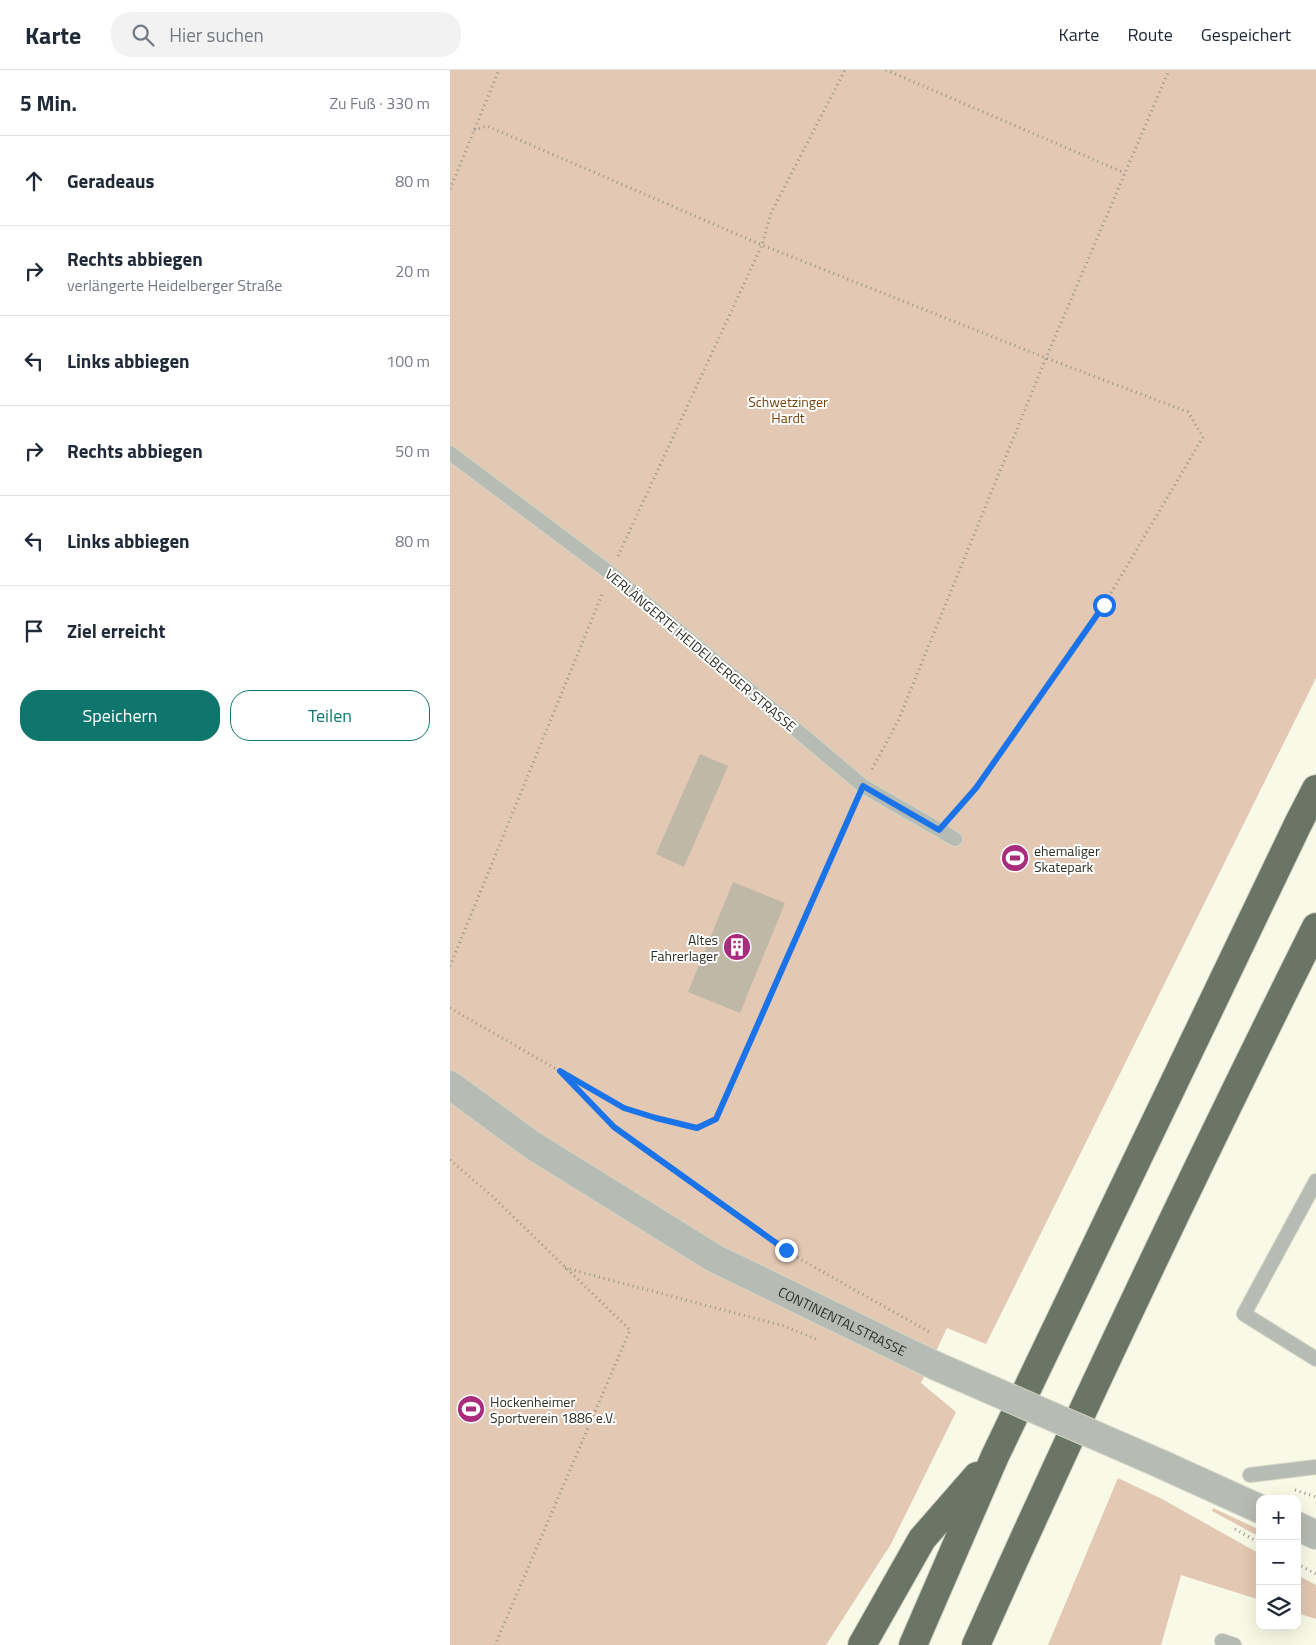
<!DOCTYPE html>
<html lang="de">
<head>
<meta charset="utf-8">
<style>
  body { margin:0; font-family:"Titillium Web",sans-serif; background:#f2f2f3; color:#1f2937 }
  .controls { position:absolute; right:15px; bottom:15px; display:grid; overflow:hidden; border-radius:10px; box-shadow:0 5px 20px #0002 }
  .controls button { width:45px; height:45px; display:grid; place-items:center; padding:0; border:0; border-bottom:1px solid #e0e1e3; background:#fff; color:#1f2937; font:25px sans-serif }
  .stop { position:absolute; width:15px; height:15px; margin:-11px; border:4px solid #1a73e8; border-radius:50%; background:#fff }
  .stop.end { background:#1a73e8; border-color:#fff; box-shadow:0 1px 5px #0008 }
  .list { margin:0; padding:0; list-style:none }
  h2 { display:flex; justify-content:space-between; align-items:center; height:65px; margin:0; padding:0 20px; font-size:21px }
  h2 small { font-size:16px; font-weight:400; color:#747a83 }
  .list li { display:grid; grid-template-columns:32px 1fr auto; gap:15px; align-items:center; box-sizing:border-box; height:90px; padding:0 20px; border-top:1px solid #e0e1e3 }
  .list b { display:block; font-size:19px; white-space:nowrap }
  .list p { margin:0; font-size:16px; white-space:nowrap; color:#747a83 }
  .list em { font-size:16px; font-style:normal; color:#747a83 }
  .actions { display:flex; gap:10px; padding:15px 20px }
  .actions a { flex:1; padding:11px 0; border:1px solid #0f766e; border-radius:20px; text-align:center; font-size:18px; color:#0f766e }
  .actions .main { background:#0f766e; color:#fff }
  .icon { flex:none; width:28px; height:28px; fill:none; stroke:currentColor; stroke-width:2; stroke-linecap:round; stroke-linejoin:round }
  .map { position:relative; flex:none; width:866px; height:1575px; overflow:hidden }
  header { display:flex; align-items:center; gap:30px; box-sizing:border-box; height:70px; padding:0 25px; background:#fff; border-bottom:1px solid #e0e1e3 }
  header strong { font-size:24px }
  nav { display:flex; gap:28px; margin-inline-start:auto; font-size:18px }
  .search { width:350px; height:45px; background:#f2f2f3; display:flex; align-items:center; gap:12px; box-sizing:border-box; padding:0 18px; border-radius:20px; color:#747a83; font-size:19px }
  main { display:flex }
  aside { flex:1; background:#fff }
  .map>svg:first-child { display:block }
</style>
</head>
<body>
<header>
<strong>Karte</strong>
<div class="search"><svg class="icon" aria-label="search" viewBox="0 0 24 24"><circle cx="10" cy="10" r="6"/><path d="M15 15l6 6"/></svg>Hier suchen</div>
<nav><a>Karte</a><a>Route</a><a>Gespeichert</a></nav>
</header>
<main>
<aside>
<h2>5 Min.<small>Zu Fuß · 330 m</small></h2>
<ul class="list">
<li><svg class="icon" aria-label="ahead" viewBox="0 0 24 24"><path d="M12 20V5M6 11l6-6 6 6"/></svg><div><b>Geradeaus</b></div><em>80 m</em></li>
<li><svg class="icon" aria-label="right" viewBox="0 0 24 24"><path d="M7 20v-9h11M14 6l5 5-5 5"/></svg><div><b>Rechts abbiegen</b><p>verlängerte Heidelberger Straße</p></div><em>20 m</em></li>
<li><svg class="icon" aria-label="left" viewBox="0 0 24 24"><path d="M17 20v-9H6M10 6l-5 5 5 5"/></svg><div><b>Links abbiegen</b></div><em>100 m</em></li>
<li><svg class="icon" aria-label="right" viewBox="0 0 24 24"><path d="M7 20v-9h11M14 6l5 5-5 5"/></svg><div><b>Rechts abbiegen</b></div><em>50 m</em></li>
<li><svg class="icon" aria-label="left" viewBox="0 0 24 24"><path d="M17 20v-9H6M10 6l-5 5 5 5"/></svg><div><b>Links abbiegen</b></div><em>80 m</em></li>
<li><svg class="icon" aria-label="arrive" viewBox="0 0 24 24"><path d="M6 21V4h12l-3 4 3 4H6"/></svg><div><b>Ziel erreicht</b></div></li>
</ul>
<div class="actions"><a class="main">Speichern</a><a>Teilen</a></div>
</aside>
<div class="map">
<svg width="866" height="1575" viewBox="0 0 866 1575">
  <rect width="100%" height="100%" fill="#f8f9e6"/>
  <!-- green -->
  <g fill="#e3c8b3">
    <polygon points="0,0 866,0 866,608 536,1274 497,1258 471,1313 506,1342 441,1474 376,1575 0,1575"/>
    <polygon points="668,1408 712,1429 810,1484 810,1530 731,1505 711,1575 598,1575"/>
    <polygon points="763,1438 810,1460 810,1467 762,1441"/>
    <polygon points="847,1505 866,1515 866,1549 847,1543"/>
  </g>
  <!-- building -->
  <g fill="#c0b8a7">
    <polygon points="250,684 278,696 234,797 206,784"/>
    <polygon points="283,812 335,833 290,943 238,922"/>
  </g>
  <g fill="none" stroke-linecap="round" stroke-linejoin="round">
    <defs>
      <g id="service">
        <polyline points="0,383 160,503 413,716 505,769"/>
        <polyline points="866,1111 794,1244 866,1289"/>
        <polyline points="800,1405 866,1397"/>
        <polyline points="772,1571 784,1575"/>
      </g>
      <g id="minor">
        <path id="s1" d="M 0,1015 L 82,1075 L 264,1188 L 486,1296"/>
        <polyline points="711,1394 810,1439"/>
        <polyline points="847,1456 866,1465"/>
      </g>
      <g id="motorway">
        <polyline points="412,1575 472,1469 527,1406"/>
        <polyline points="463,1575 545,1386 848,754 866,719"/>
        <path d="M 526,1575 C 634,1333 748,1094 866,857"/>
      </g>
    </defs>
    <!-- service casing -->
    <use href="#service" stroke="#d4d5c4" stroke-width="16"/>
    <!-- minor casing -->
    <use href="#minor" stroke="#d4d5c4" stroke-width="30"/>
    <!-- motorway casing -->
    <use href="#motorway" stroke="#d4d5c4" stroke-width="30"/>
    <!-- path -->
    <g stroke="#949588" stroke-width="3" stroke-dasharray="1 4" stroke-linecap="butt">
      <polyline points="436,0 675,103"/>
      <polyline points="24,60 37,56 312,175 596,288 738,342 753,367 654,535 526,718 502,746"/>
      <polyline points="0,119 49,0"/>
      <polyline points="168,486 312,175 321,143 395,0"/>
      <polyline points="422,699 448,651 596,288 719,0"/>
      <polyline points="0,896 153,522"/>
      <polyline points="0,938 174,1038 247,1058 266,1049 405,734"/>
      <polyline points="112,1003 164,1057 336,1181 481,1263"/>
      <polyline points="0,1090 42,1126 180,1260 45,1575"/>
      <polyline points="115,1198 334,1256 366,1269"/>
      <polyline points="845,1420 866,1427"/>
      <polyline points="785,1459 810,1473"/>
      <polyline points="847,1494 866,1504"/>
    </g>
    <!-- service -->
    <use href="#service" stroke="#b6bbb3" stroke-width="14"/>
    <!-- minor -->
    <use href="#minor" stroke="#b6bbb3" stroke-width="28"/>
    <!-- motorway -->
    <use href="#motorway" stroke="#6b7566" stroke-width="28"/>
    <defs>
      <polyline id="minor-bridge" points="486,1296 711,1394"/>
    </defs>
    <!-- minor-bridge casing -->
    <use href="#minor-bridge" stroke="#d4d5c4" stroke-width="30" stroke-linecap="butt"/>
    <!-- minor-bridge -->
    <use href="#minor-bridge" stroke="#b6bbb3" stroke-width="28"/>
  </g>
  <g fill="none" stroke-linecap="round" stroke-linejoin="round">
    <!-- route -->
    <polyline stroke="#1a73e8" stroke-width="6" points="336,1180 164,1057 110,1001 174,1038 206,1048 247,1058 266,1049 413,716 489,760 526,718 654,535"/>
  </g>
  <!-- icons -->
  <defs>
    <symbol id="stadium-disc" viewBox="-11 -11 22 22"><circle r="9.5" fill="#a92b7c" stroke="#fff"/><path d="M0-5a6.5 5 0 1 0 0 10a6.5 5 0 1 0 0-10ZM-3.5-1.8h7v3.6h-7Z" fill="#fff"/></symbol>
    <symbol id="building-disc" viewBox="-11 -11 22 22"><circle r="9.5" fill="#a92b7c" stroke="#fff"/><path d="M-4-6H4V6H1V3H-1V6H-4ZM-2.5-4.3h1.7v1.8h-1.7ZM.8-4.3h1.7v1.8H.8ZM-2.5-1h1.7V.8h-1.7ZM.8-1h1.7V.8H.8Z" fill="#fff"/></symbol>
  </defs>
  <g fill-rule="evenodd">
    <use href="#stadium-disc" x="549" y="772" width="32" height="32"/>
    <use href="#building-disc" x="271" y="861" width="32" height="32"/>
    <use href="#stadium-disc" x="5" y="1323" width="32" height="32"/>
  </g>
  <g text-anchor="middle" dominant-baseline="central" stroke-width="4" stroke-linejoin="round" paint-order="stroke">
    <!-- park labels -->
    <g font-size="14" fill="#75420b" stroke="#fff">
      <text x="338" y="331">Schwetzinger<tspan x="338" dy="16">Hardt</tspan></text>
    </g>
    <!-- street labels -->
    <g font-size="14" fill="#2e2f27" stroke="#fff">
      <text transform="translate(251 580) rotate(40)">VERLÄNGERTE HEIDELBERGER STRASSE</text>
      <text stroke="none"><textPath href="#s1" startOffset="459">CONTINENTALSTRASSE</textPath></text>
    </g>
    <!-- poi labels -->
    <g font-size="14" fill="#2e2f27" stroke="#fff" text-anchor="start">
      <text x="584" y="780">ehemaliger<tspan x="584" dy="16">Skatepark</tspan></text>
      <text x="268" y="869" text-anchor="end">Altes<tspan x="268" dy="16">Fahrerlager</tspan></text>
      <text x="40" y="1331">Hockenheimer<tspan x="40" dy="16">Sportverein 1886 e.V.</tspan></text>
    </g>
  </g>
</svg>
<div class="controls">
<button>+</button>
<button>−</button>
<button><svg class="icon" aria-label="layers" viewBox="0 0 24 24"><path d="M12 4l9 5-9 5-9-5zM3 14l9 5 9-5"/></svg></button>
</div>
<div class="stop" style="left:654px;top:535px"></div>
<div class="stop end" style="left:336px;top:1180px"></div>
</div>
</main>
</body>
</html>
